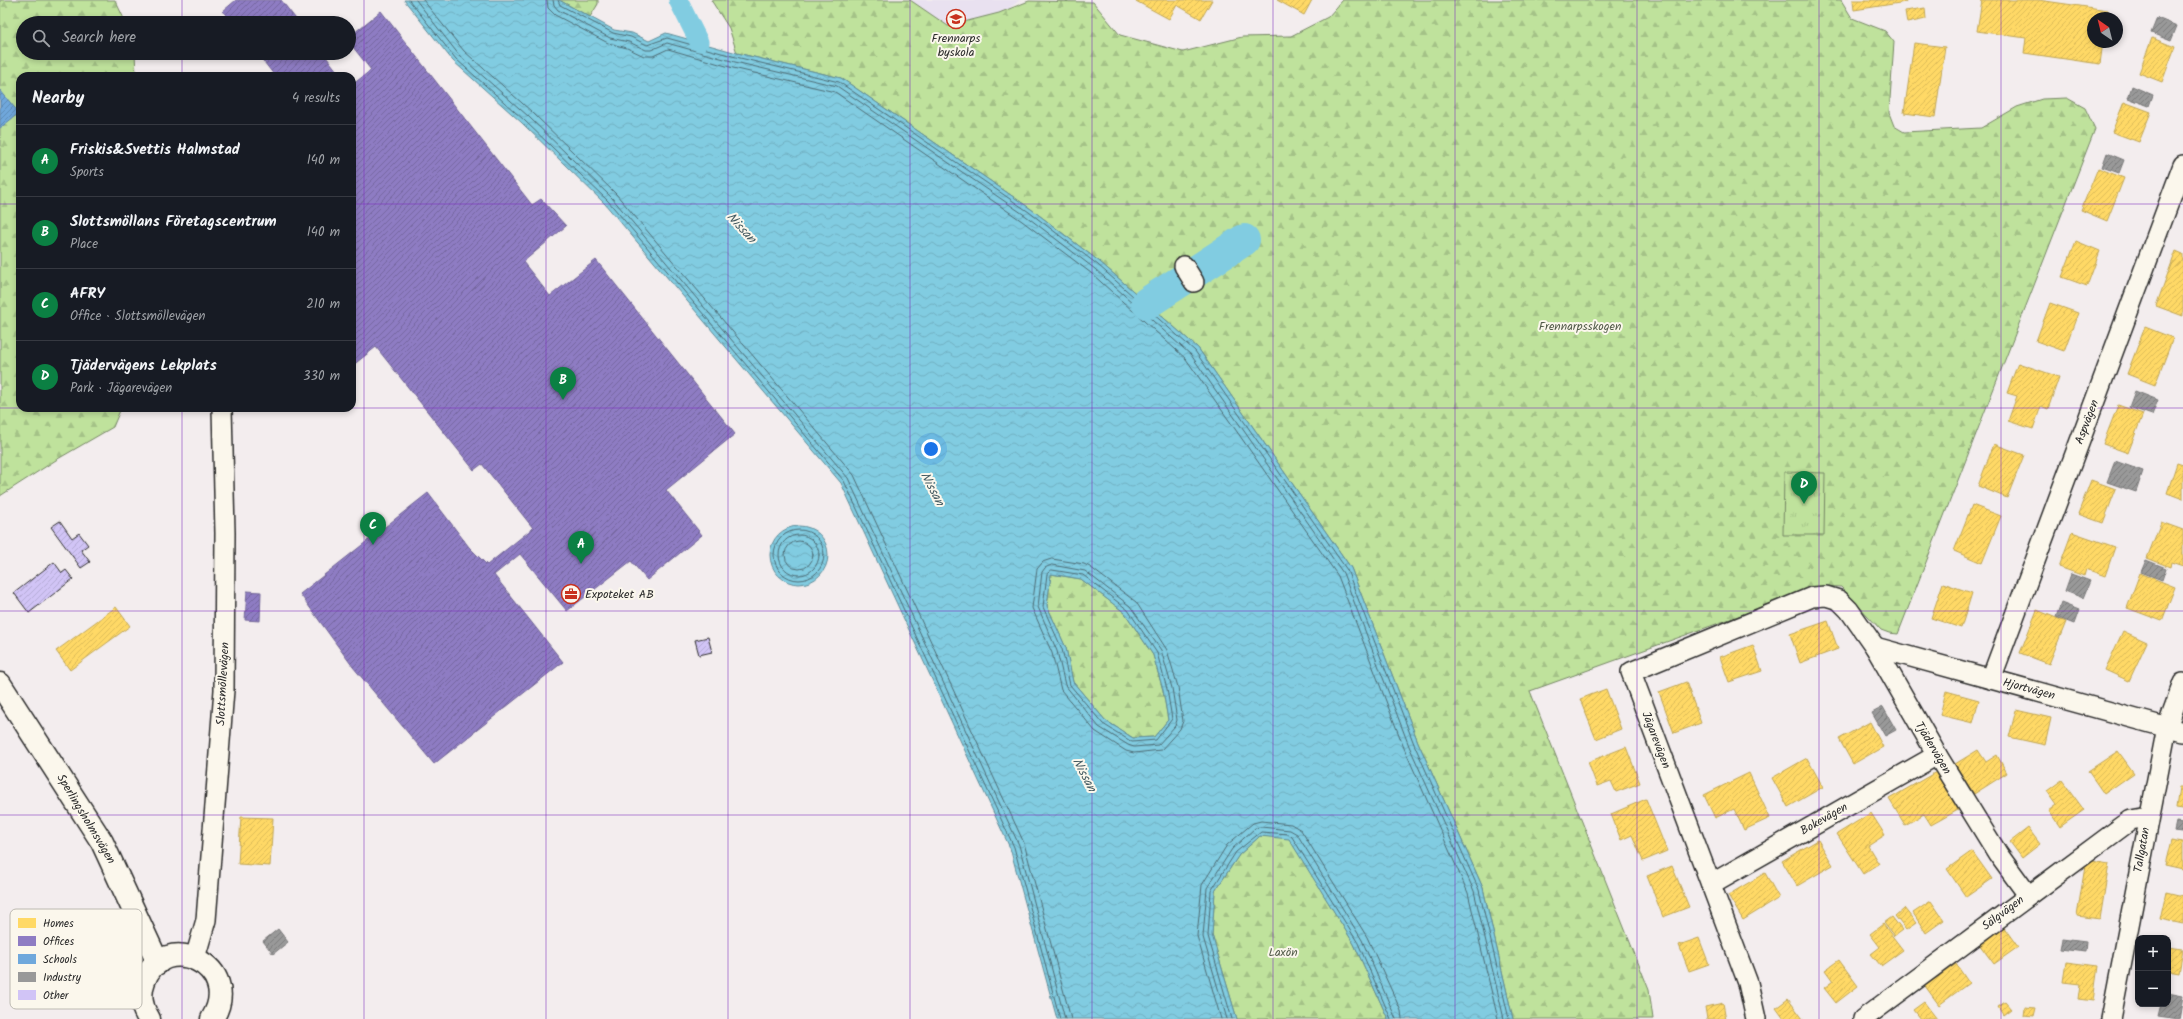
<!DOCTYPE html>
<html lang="en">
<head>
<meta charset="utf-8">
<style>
  body { margin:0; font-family:Kalam,sans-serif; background:#242831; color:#f1f3f6 }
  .controls { position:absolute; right:12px; bottom:12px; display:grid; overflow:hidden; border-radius:8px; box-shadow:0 2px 6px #0003 }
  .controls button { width:36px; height:36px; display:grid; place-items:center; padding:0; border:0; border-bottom:1px solid #363941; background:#171b24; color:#f1f3f6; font:20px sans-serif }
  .compass { position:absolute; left:2087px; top:12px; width:36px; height:36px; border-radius:50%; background:#171b24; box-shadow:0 2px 6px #0003; rotate:325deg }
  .you { position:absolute; left:931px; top:449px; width:14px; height:14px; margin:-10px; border:3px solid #fff; border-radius:50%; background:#1a73e8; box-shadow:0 0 0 6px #1a73e833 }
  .badge { display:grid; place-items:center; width:26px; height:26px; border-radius:50%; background:#0b8043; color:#fff; font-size:13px; font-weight:700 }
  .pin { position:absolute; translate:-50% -33px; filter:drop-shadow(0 1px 2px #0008) }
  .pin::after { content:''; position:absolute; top:21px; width:14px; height:12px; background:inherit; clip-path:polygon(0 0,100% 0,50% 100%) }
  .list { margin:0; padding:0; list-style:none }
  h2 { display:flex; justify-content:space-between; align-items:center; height:52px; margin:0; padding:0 16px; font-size:17px }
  h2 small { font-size:13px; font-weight:400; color:#9ea1a6 }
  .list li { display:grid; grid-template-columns:26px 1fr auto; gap:12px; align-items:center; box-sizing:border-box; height:72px; padding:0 16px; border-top:1px solid #363941 }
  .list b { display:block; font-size:15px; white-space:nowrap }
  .list p { margin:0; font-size:13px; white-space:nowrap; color:#9ea1a6 }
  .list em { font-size:13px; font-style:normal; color:#9ea1a6 }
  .icon { flex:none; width:22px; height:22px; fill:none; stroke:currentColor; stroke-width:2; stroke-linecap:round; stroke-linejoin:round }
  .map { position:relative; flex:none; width:2183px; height:1019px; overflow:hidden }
  .search { position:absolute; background:#171b24; box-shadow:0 2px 6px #0003; left:16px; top:16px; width:340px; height:44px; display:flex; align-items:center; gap:10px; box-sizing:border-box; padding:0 14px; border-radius:22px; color:#9ea1a6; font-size:15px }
  .panel { position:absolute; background:#171b24; box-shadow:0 2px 6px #0003; left:16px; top:72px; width:340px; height:340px; border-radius:12px }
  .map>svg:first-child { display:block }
</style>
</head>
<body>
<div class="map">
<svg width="2183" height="1019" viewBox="0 0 2183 1019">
  <defs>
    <pattern id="forest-firs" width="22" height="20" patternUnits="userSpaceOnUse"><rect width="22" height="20" fill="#bfe29c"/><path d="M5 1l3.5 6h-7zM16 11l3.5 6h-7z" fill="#a4c287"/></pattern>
    <pattern id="park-tufts" width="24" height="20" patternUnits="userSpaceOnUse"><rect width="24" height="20" fill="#bfe29c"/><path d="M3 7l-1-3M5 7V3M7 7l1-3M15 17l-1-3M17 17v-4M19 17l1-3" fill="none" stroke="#a4c287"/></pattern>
    <pattern id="water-waves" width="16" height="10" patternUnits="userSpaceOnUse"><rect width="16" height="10" fill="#81cce1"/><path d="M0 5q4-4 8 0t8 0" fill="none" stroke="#70afc1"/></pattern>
    <pattern id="homes-hatch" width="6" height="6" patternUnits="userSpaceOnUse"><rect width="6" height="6" fill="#ffd966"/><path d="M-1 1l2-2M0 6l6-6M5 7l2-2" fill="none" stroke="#dbba59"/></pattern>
    <pattern id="offices-hatch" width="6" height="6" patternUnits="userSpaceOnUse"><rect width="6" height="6" fill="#8e7cc3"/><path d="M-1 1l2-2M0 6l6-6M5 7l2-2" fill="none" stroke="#74669f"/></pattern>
    <pattern id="schools-hatch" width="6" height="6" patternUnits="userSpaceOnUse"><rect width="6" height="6" fill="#6fa8dc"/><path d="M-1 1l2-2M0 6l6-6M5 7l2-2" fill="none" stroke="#5b89b3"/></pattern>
    <pattern id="industry-hatch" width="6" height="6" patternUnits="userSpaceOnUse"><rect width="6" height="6" fill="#999"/><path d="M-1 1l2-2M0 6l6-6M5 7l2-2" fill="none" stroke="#7d7d7d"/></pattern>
    <pattern id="building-hatch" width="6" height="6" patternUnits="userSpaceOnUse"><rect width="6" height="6" fill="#d1c4f6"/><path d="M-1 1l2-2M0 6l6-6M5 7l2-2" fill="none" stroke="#b4a9d3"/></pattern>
  </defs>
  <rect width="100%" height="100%" fill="#f3edee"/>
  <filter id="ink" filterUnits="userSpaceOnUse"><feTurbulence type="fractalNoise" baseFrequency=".025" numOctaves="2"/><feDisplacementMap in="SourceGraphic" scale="8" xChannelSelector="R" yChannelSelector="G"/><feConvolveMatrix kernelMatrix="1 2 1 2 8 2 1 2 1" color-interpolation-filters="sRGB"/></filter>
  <g filter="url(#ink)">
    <!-- built -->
    <polygon fill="#e9e1f0" points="910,0 1020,0 1006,11 948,26"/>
    <!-- forest -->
    <g fill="url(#forest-firs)" stroke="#758664">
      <polygon points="0,0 115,0 126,23 23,23 23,53 135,53 136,76 20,76 20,408 121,408 113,427 56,460 0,496"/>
      <polygon points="559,0 598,0 598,4 590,17"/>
      <polygon points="711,0 910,0 948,26 999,13 1029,1 1093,2 1120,35 1183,52 1242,37 1291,36 1328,17 1343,0 1841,0 1852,18 1885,31 1894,42 1889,113 1894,126 1904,132 1981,128 2017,107 2042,99 2067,98 2085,108 2095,129 1898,634 1889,633 1881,630 1841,587 1822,586 1530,691 1649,990 1653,1019 1513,1019 1483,888 1418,742 1351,568 1198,348 1100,262 1031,209 841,78 737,53 729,28"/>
      <polygon points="1051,574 1081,579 1125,613 1153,655 1163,690 1168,720 1154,737 1133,738 1105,720 1073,682 1066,648 1047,606"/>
      <polygon points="1260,836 1289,838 1354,944 1388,1019 1237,1019 1212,935 1215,891 1239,855"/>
    </g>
    <!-- park -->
    <polygon fill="url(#park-tufts)" stroke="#758664" points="1784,472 1825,473 1824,535 1783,535"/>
    <!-- water -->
    <g fill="url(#water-waves)" stroke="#5f8c98" fill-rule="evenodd">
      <path d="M 404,0 L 559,0 L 614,30 L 632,33 L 649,41 L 666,33 L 737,53 L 841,78 L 1031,209 L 1100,262 L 1198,348 L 1351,568 L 1418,742 L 1483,888 L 1513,1019 L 1388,1019 L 1354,944 L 1289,839 L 1260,836 L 1239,855 L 1215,891 L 1212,935 L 1237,1019 L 1057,1019 L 1010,848 L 841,483 L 605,204 L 522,123 L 453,61 ZM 1051,574 L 1081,579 L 1125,613 L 1153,655 L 1163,690 L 1168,720 L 1154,737 L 1133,738 L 1105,720 L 1073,682 L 1066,648 L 1047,606 Z"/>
      <circle cx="799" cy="555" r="29"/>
    </g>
    <!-- homes -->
    <g fill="url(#homes-hatch)" stroke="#bfa554">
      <polygon points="1134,0 1212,0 1201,19 1177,5 1169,19"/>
      <polygon points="1277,0 1312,0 1304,15"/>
      <polygon points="1853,0 1905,0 1906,2 1854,10"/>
      <polygon points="1982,0 2038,0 2108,10 2107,18 2093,18 2093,42 2103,42 2100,64 2024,53 2026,38 1977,31"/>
      <polygon points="1925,8 1926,19 1907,23 1905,11"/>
      <polygon points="2152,38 2175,47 2162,82 2139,73"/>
      <polygon points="1914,43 1945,47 1935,117 1904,113"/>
      <polygon points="2124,102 2151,112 2139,142 2112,132"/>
      <polygon points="2098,168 2124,178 2107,221 2081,210"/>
      <polygon points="2076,241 2100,251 2087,286 2062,277"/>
      <polygon points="2176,251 2183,254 2183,316 2156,306"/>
      <polygon points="2050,303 2078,313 2064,351 2036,341"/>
      <polygon points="2145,327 2173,338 2155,385 2127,374"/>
      <polygon points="2018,363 2059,377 2048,409 2041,406 2033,429 2008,421 2017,396 2007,393"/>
      <polygon points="2118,405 2143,414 2128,453 2103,444"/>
      <polygon points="1994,444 2024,455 2007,498 1978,486"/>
      <polygon points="2177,463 2183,465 2183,499 2167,493"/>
      <polygon points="2091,480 2116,489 2103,523 2078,514"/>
      <polygon points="1972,505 2001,516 1982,563 1954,551"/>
      <polygon points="2161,522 2183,530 2183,566 2171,562 2170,567 2147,558"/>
      <polygon points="2072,532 2115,547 2105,576 2086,569 2084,576 2059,567"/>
      <polygon points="2140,573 2175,587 2162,621 2127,608"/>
      <polygon points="1943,583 1972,593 1961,628 1931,618"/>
      <polygon points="116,607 130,626 70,670 56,651"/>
      <polygon points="2037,610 2066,622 2049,664 2020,653"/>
      <polygon points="1828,621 1838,649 1800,663 1790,634"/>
      <polygon points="2123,631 2147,642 2129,681 2105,670"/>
      <polygon points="1753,645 1762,671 1729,682 1720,657"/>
      <polygon points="1686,682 1701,723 1674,733 1659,692"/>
      <polygon points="1606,689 1621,729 1596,739 1580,699"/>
      <polygon points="1946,691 1979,700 1973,723 1940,715"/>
      <polygon points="2016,710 2051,718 2045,745 2009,737"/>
      <polygon points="1870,722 1883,747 1853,764 1839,739"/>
      <polygon points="1626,747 1640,783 1616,792 1611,781 1597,786 1588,762"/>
      <polygon points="1978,750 1986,762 1997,755 2007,773 1974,794 1955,764"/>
      <polygon points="2118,751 2134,773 2104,794 2088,771"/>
      <polygon points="1807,758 1823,787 1788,807 1772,778"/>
      <polygon points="1936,772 1958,810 1931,825 1924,814 1905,825 1889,799"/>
      <polygon points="1749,773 1770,818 1744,830 1734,809 1715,818 1704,795"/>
      <polygon points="2062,780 2084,810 2060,827 2049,811 2057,805 2047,791"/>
      <polygon points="2179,787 2183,787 2183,809 2176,808"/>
      <polygon points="1646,799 1667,851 1643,861 1632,835 1621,840 1611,814"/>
      <polygon points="1871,813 1885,835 1868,846 1879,864 1863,874 1837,834"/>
      <polygon points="241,817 273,818 270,866 238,864"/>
      <polygon points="2028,828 2040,844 2022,858 2010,842"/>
      <polygon points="1818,840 1833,865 1797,886 1782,861"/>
      <polygon points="2171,840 2183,842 2183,869 2165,865"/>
      <polygon points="1972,851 1992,879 1966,897 1947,869"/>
      <polygon points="2086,860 2109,864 2100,919 2077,916"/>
      <polygon points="1672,866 1689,907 1663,917 1647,876"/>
      <polygon points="1765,873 1779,898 1743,920 1728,895"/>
      <polygon points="2166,892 2183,896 2183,924 2160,919"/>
      <polygon points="1931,901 1944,920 1926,933 1913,913"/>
      <polygon points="1904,908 1916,923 1906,930 1895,916"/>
      <polygon points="1892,917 1902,930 1894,936 1884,923"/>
      <polygon points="1883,924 1903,950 1881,966 1871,954 1880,947 1870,934"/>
      <polygon points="2003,926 2018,947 1994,964 1979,944"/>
      <polygon points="1699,938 1709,964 1689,971 1679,945"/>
      <polygon points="2168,947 2183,949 2179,972 2168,970"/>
      <polygon points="1839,960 1858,986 1836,1003 1824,988 1833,981 1825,970"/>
      <polygon points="2066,962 2098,966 2093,1001 2078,999 2080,984 2063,982"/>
      <polygon points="1956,964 1969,983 1939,1005 1925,986"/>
      <polygon points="1788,999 1803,1019 1784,1019 1776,1008"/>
      <polygon points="1924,1002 1937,1019 1920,1019 1913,1010"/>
      <polygon points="2005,1002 2011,1009 2003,1015 1998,1007"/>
      <polygon points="1723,1003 1726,1019 1707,1019 1705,1007"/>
      <polygon points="2025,1007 2036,1008 2034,1016 2024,1015"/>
    </g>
    <!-- offices -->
    <g fill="url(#offices-hatch)" stroke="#706495">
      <polygon points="236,0 281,0 299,23 233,23 223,11"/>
      <polygon points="381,11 532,205 541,199 566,226 523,262 550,296 596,260 735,434 666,490 702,535 647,580 631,561 567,611 520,554 494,575 563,662 434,764 353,667 300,594 428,493 469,547 487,565 533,528 482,464 474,470 376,347 352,366 352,85 371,70 349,42 349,37"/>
      <polygon points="257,53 323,53 341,76 275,76"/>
      <polygon points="247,591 261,592 260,621 245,620"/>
    </g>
    <!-- schools -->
    <polygon fill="url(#schools-hatch)" stroke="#5b82a7" points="0,90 19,113 0,128"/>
    <!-- industry -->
    <g fill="url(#industry-hatch)" stroke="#787878">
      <polygon points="2157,18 2177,26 2171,41 2151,33"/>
      <polygon points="2132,86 2153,95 2149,106 2128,98"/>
      <polygon points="2107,153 2124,160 2119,173 2102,167"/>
      <polygon points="2135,391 2158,400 2152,415 2129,407"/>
      <polygon points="2115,461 2143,471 2136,492 2107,482"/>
      <polygon points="2146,560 2166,568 2162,580 2141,572"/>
      <polygon points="2071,574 2090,581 2083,598 2065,591"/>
      <polygon points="2061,603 2079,610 2074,624 2056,617"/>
      <polygon points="1883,707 1896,730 1885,736 1872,713"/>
      <polygon points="2176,822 2183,823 2183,832 2174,831"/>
      <polygon points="278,929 288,942 273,954 263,941"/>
      <polygon points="2062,939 2086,942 2085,952 2060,949"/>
      <polygon points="2168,993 2183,996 2179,1019 2158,1016 2161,1004 2168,1004"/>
    </g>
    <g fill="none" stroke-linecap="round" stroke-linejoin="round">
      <!-- shore -->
      <g stroke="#4d6b74" stroke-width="1">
        <polyline points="409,0 456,59 524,120 608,201 844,481 1014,847 1060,1019"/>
        <polyline points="416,0 459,55 528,116 612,198 848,478 1019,845 1065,1019"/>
        <polyline points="423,0 464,51 532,112 616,194 854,475 1024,843 1071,1019"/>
        <polyline points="547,0 548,8 555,15 608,43 627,48 644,56 653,56 668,49 733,68 835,92 1022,221 1091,273 1186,359 1338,576 1404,748 1468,893 1498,1019"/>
        <polyline points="553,0 554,5 558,10 610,38 629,42 646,50 651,50 667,43 735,62 837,86 1026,216 1095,269 1191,355 1343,573 1409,746 1474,891 1504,1019"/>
        <polyline points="558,0 560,5 613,33 631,37 647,45 667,38 736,57 839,82 1029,212 1098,265 1195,351 1347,570 1414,744 1479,890 1509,1019"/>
        <circle cx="799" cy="555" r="25"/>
        <circle cx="799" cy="555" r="20"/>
        <circle cx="799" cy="555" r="14"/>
        <polygon points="1052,559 1084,564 1090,567 1136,602 1167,650 1178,687 1183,721 1180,729 1161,750 1134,753 1126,751 1095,731 1061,690 1052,653 1032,608 1037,569 1043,562"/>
        <polygon points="1052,565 1085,571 1130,606 1161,650 1172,688 1177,720 1175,726 1158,745 1134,747 1128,745 1099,727 1065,685 1057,651 1038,607 1042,572 1045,568"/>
        <polygon points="1052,570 1083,575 1128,610 1157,653 1167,689 1172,719 1156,740 1132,742 1103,724 1070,685 1062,649 1043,607 1047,574"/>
        <polyline points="1221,1019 1197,936 1202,885 1227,845 1253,823 1261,821 1291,824 1301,830 1367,937 1401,1011 1402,1019"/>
        <polyline points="1227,1019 1203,937 1207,888 1232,849 1255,828 1261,827 1290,830 1297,834 1362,940 1396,1019"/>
        <polyline points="1232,1019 1208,936 1211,891 1236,852 1261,832 1289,834 1292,837 1358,943 1391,1019"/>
      </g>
      <!-- canal -->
      <polyline stroke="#81cce1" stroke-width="19" points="678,0 699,42"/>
      <!-- river -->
      <polyline stroke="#81cce1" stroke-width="32" points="1147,303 1244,240"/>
    </g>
    <!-- building -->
    <g fill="url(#building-hatch)" stroke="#2b2b2b">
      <polygon points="60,521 72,538 79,533 88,545 81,550 90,562 81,568 51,527"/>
      <polygon points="54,562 62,573 66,570 73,579 29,613 14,593"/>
      <polygon points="708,637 712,652 699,655 695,640"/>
    </g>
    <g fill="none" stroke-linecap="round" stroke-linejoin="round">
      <defs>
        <g id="street">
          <polyline points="1184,266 1194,282"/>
          <polyline points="1875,647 2183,732"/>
          <polyline points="1991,679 2183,165"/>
          <polyline points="1711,884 1937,755"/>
          <polyline points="195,958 206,920 224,690 225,533 222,408"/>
          <polyline points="1756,1019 1748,983 1631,672 1812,597 1826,596 1839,600 1849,610 1875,647 1937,755 1998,854 2028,895"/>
          <polyline points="1863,1019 2131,820 2148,817"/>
          <polyline points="2111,1019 2167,727 2183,683"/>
        </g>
        <g id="secondary">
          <polyline points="0,684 102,842 158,963"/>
          <path d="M 149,1019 C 141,1007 139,994 144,981 C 163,928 245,966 212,1019"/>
        </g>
      </defs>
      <!-- street casing -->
      <use href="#street" stroke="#2b2b2b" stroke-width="22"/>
      <!-- secondary casing -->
      <use href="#secondary" stroke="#2b2b2b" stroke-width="25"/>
      <!-- street -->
      <use href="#street" stroke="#fbf7ec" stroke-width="19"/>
      <!-- secondary -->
      <use href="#secondary" stroke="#fbf7ec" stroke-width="22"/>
    </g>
  </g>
  <!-- grid -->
  <path fill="none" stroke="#7b2cbf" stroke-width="1" stroke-opacity="0.55" d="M 182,0 L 182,23M 364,0 L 364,1019M 546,0 L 546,1019M 728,0 L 728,1019M 910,0 L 910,1019M 1092,0 L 1092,1019M 1273,0 L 1273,1019M 1455,0 L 1455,1019M 1637,0 L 1637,1019M 1819,0 L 1819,1019M 2001,0 L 2001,1019M 182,53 L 182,76M 0,204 L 20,204M 352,204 L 2183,204M 0,408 L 20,408M 182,408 L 182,1019M 352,408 L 2183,408M 0,611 L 2183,611M 0,815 L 2183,815"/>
  <!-- icons -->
  <defs>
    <symbol id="school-ring" viewBox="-11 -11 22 22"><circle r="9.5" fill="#fbf7ec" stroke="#c8321e" stroke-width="1.5"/><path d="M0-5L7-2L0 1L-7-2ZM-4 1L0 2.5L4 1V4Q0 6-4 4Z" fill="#c8321e"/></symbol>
    <symbol id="office-ring" viewBox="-11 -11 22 22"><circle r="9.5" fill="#fbf7ec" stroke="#c8321e" stroke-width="1.5"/><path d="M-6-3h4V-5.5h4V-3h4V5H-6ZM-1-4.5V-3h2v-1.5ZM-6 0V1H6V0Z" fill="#c8321e"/></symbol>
  </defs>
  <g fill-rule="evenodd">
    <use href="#school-ring" x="945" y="8" width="22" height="22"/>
    <use href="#office-ring" x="560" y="583" width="22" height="22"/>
  </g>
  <g text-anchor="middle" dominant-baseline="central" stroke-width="4" stroke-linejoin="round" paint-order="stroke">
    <!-- poi labels -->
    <g font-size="12" fill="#2b2b2b" stroke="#fbf7ec">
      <text x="956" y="38">Frennarps<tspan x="956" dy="14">byskola</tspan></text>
      <text x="585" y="594" text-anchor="start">Expoteket AB</text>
    </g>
    <!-- park labels -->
    <g font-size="12" fill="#505947" stroke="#fbf7ec">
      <text x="1580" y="326">Frennarpsskogen</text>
      <text x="1283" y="952">Laxön</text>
    </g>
    <!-- street labels -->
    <g font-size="12" fill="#2b2b2b" stroke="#fbf7ec">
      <text transform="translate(2087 422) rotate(-69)">Aspvägen</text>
      <text transform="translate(223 684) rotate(-87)">Slottsmöllevägen</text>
      <text transform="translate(2029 689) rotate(15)">Hjortvägen</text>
      <text transform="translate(1656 740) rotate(69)">Jägarevägen</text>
      <text transform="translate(1933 748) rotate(59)">Tjädervägen</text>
      <text transform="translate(86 819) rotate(59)">Sperlingsholmsvägen</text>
      <text transform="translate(1824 819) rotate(-30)">Bokevägen</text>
      <text transform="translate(2142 850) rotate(-80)">Tallgatan</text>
      <text transform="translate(2003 913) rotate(-37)">Sälgvägen</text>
    </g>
    <!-- water labels -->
    <g font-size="13" font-style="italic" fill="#455b62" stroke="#fbf7ec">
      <text transform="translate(741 228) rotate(47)">Nissan</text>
      <text transform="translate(932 489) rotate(62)">Nissan</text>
      <text transform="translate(1084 775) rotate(62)">Nissan</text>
    </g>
  </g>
  <!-- legend -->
  <rect x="10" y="909" width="132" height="100" rx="6" fill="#fbf7ec" stroke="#bdbab2" stroke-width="1"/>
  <rect x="18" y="918" width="18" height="10" fill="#ffd966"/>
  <rect x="18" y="936" width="18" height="10" fill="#8e7cc3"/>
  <rect x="18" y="954" width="18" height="10" fill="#6fa8dc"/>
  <rect x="18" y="972" width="18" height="10" fill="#999"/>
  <rect x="18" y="990" width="18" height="10" fill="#d1c4f6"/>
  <g font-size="11" fill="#2b2b2b">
    <text x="43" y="927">Homes</text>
    <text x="43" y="945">Offices</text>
    <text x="43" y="963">Schools</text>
    <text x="43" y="981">Industry</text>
    <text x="43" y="999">Other</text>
  </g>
</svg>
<div class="controls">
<button>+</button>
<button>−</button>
</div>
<svg class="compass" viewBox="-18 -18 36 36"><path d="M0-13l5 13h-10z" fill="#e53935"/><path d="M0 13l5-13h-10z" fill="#9ea1a6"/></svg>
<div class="you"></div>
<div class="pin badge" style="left:581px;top:564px">A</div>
<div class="pin badge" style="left:563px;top:400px">B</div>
<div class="pin badge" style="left:373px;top:545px">C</div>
<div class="pin badge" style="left:1804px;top:504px">D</div>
<div class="search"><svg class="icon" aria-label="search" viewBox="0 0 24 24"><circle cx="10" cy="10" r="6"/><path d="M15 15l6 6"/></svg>Search here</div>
<section class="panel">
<h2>Nearby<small>4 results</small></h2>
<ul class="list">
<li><span class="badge">A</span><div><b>Friskis&amp;Svettis Halmstad</b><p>Sports</p></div><em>140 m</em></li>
<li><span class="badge">B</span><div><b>Slottsmöllans Företagscentrum</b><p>Place</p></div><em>140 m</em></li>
<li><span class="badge">C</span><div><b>AFRY</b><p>Office · Slottsmöllevägen</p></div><em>210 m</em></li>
<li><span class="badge">D</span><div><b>Tjädervägens Lekplats</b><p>Park · Jägarevägen</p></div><em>330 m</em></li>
</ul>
</section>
</div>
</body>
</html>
